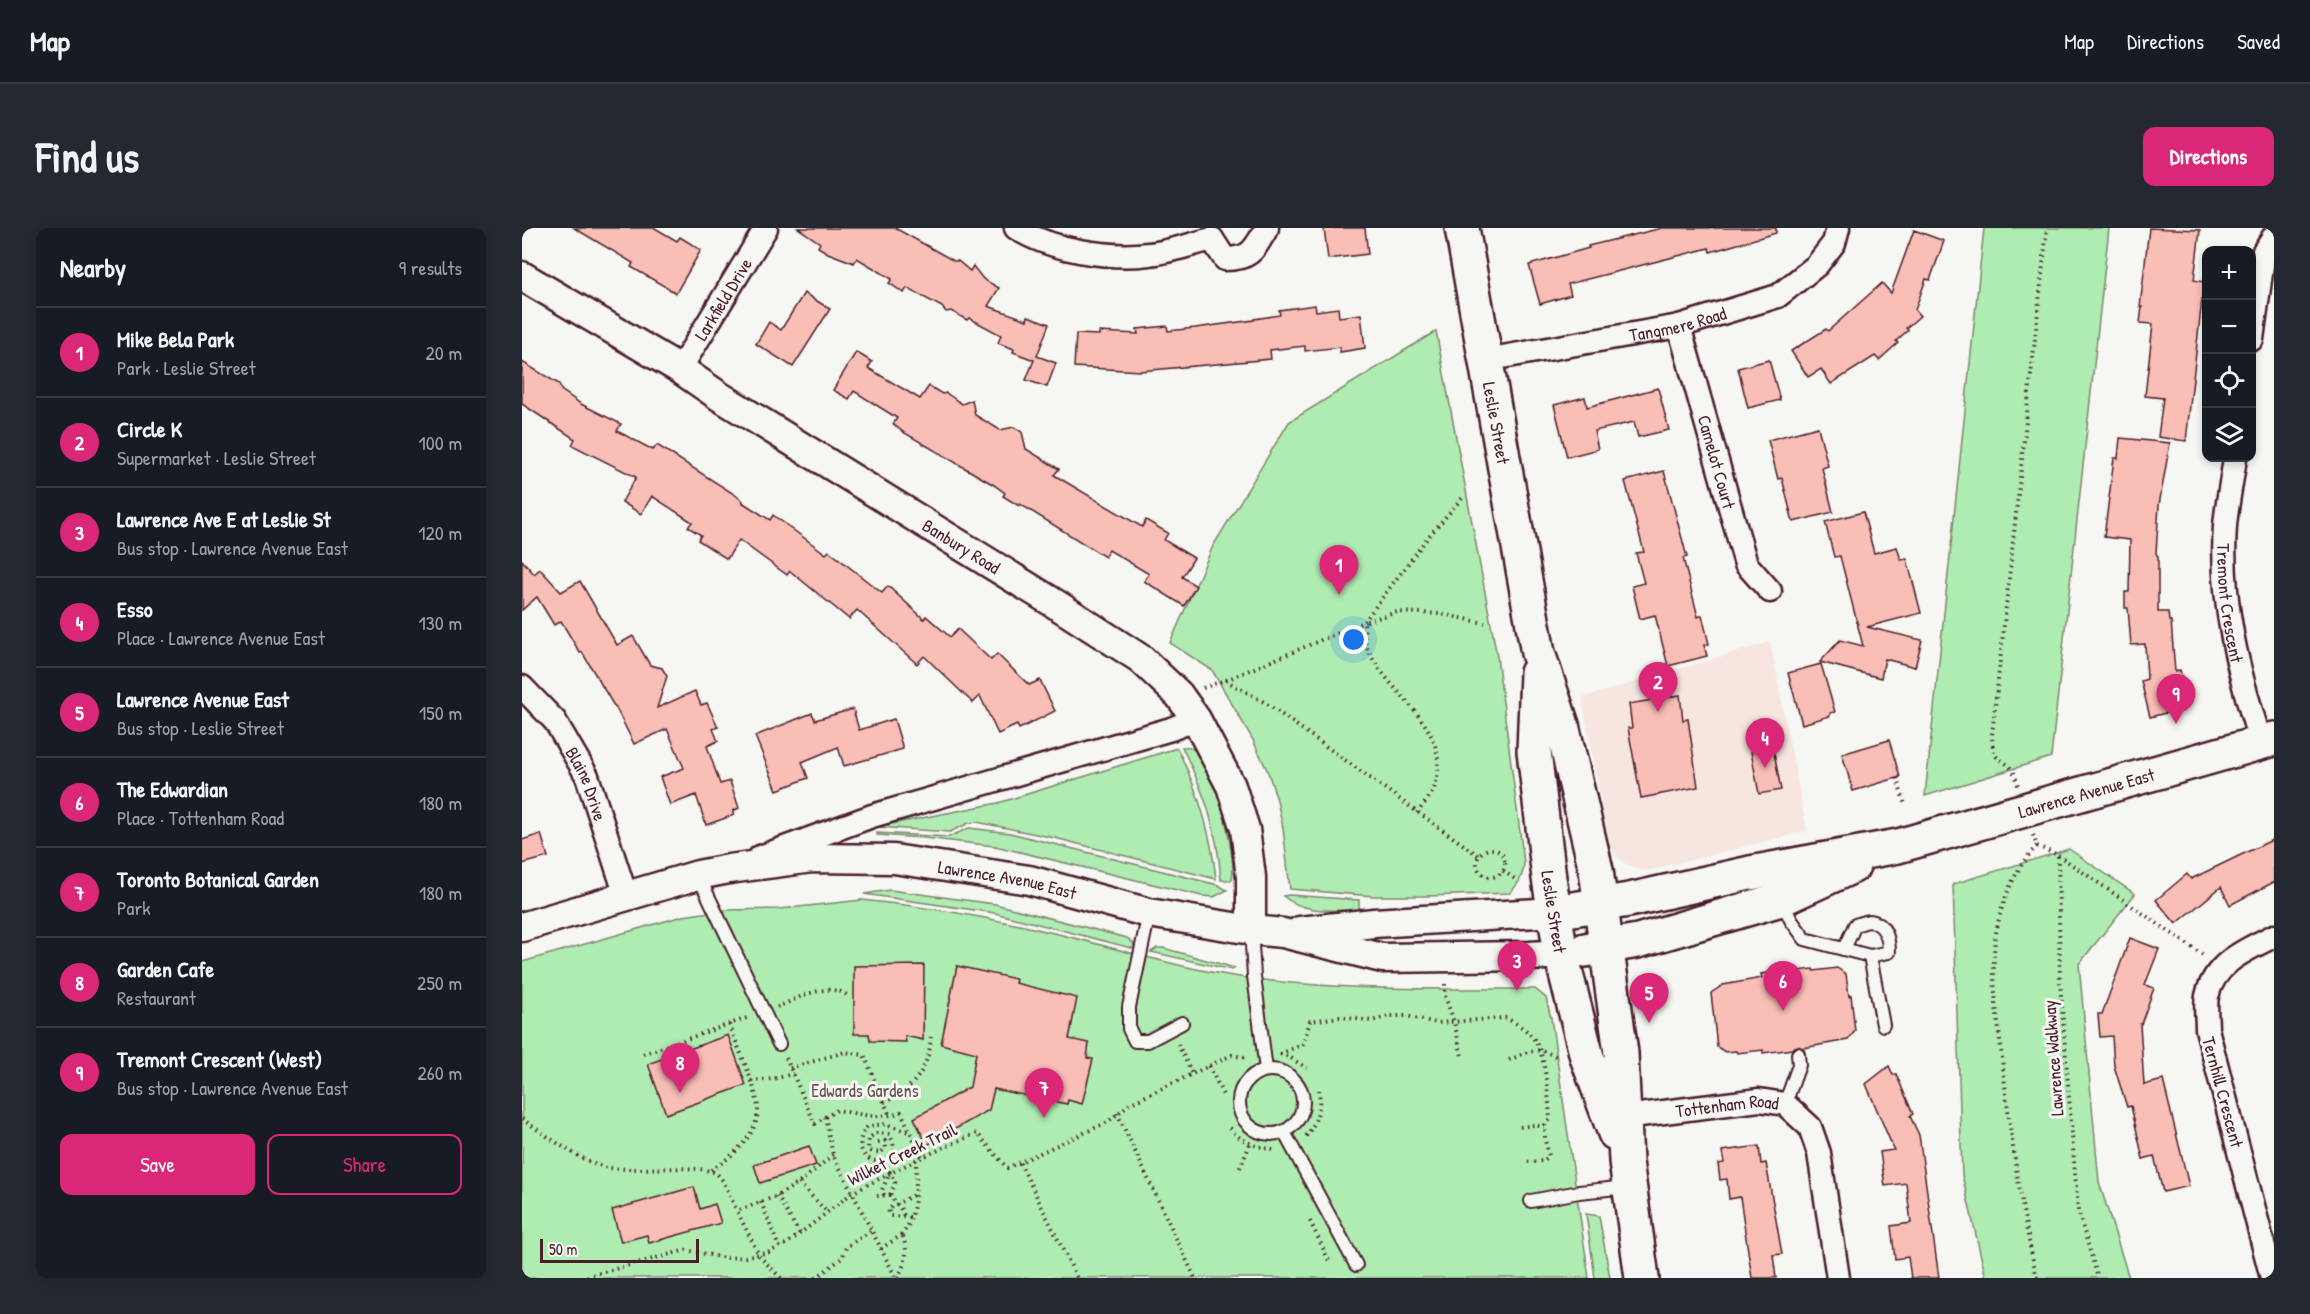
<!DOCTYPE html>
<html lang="en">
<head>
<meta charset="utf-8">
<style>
  body { margin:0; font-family:"Patrick Hand",sans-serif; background:#242831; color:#f1f3f6 }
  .controls { position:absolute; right:18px; top:18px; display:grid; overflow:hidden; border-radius:12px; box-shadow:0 3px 9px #0003 }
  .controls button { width:54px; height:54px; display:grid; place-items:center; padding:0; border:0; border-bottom:2px solid #363941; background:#171b24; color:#f1f3f6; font:30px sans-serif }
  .scale { position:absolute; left:18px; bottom:15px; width:159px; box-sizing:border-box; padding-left:6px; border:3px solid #4a1f2b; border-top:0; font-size:16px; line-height:21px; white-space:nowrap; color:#4a1f2b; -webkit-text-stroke:4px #f6f6f2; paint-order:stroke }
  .you { position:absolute; left:832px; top:412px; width:21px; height:21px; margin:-15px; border:4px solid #fff; border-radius:50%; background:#1a73e8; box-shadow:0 0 0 9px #1a73e833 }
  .badge { display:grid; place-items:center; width:39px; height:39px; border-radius:50%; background:#db2777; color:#fff; font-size:20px; font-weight:700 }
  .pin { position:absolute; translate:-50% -50px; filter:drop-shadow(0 2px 3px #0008) }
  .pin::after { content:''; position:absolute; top:32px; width:21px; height:18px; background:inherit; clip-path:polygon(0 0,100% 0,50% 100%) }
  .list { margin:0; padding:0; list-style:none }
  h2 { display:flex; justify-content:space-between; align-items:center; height:78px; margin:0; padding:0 24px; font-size:26px }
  h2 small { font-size:20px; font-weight:400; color:#9ea1a6 }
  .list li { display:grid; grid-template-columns:39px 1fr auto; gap:18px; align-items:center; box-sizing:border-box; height:90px; padding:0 24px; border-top:2px solid #363941 }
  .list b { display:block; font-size:22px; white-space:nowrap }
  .list p { margin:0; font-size:20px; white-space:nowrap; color:#9ea1a6 }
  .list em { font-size:20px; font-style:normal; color:#9ea1a6 }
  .actions { display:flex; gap:12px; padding:18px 24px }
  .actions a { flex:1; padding:14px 0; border:2px solid #db2777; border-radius:12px; text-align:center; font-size:21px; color:#db2777 }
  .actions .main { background:#db2777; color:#fff }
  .icon { flex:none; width:33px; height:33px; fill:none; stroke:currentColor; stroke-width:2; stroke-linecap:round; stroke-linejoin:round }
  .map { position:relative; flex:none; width:1752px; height:1050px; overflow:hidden; border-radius:12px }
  header { display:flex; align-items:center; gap:36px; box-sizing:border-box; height:84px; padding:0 30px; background:#171b24; border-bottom:2px solid #363941 }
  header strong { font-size:28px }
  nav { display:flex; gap:33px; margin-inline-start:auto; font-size:21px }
  .intro { display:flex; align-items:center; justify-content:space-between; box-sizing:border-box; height:144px; padding:0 36px }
  h1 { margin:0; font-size:42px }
  .button { padding:15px 27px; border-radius:12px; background:#db2777; color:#fff; font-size:21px; font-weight:700 }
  main { display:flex; gap:36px; padding:0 36px }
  aside { flex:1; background:#171b24; border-radius:12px; box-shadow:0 3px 9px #0003 }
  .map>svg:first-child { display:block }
</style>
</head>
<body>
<header>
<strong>Map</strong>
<nav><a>Map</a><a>Directions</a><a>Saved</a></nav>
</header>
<div class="intro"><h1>Find us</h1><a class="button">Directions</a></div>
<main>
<aside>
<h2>Nearby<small>9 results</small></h2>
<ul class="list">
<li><span class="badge">1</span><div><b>Mike Bela Park</b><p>Park · Leslie Street</p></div><em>20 m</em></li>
<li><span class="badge">2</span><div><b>Circle K</b><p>Supermarket · Leslie Street</p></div><em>100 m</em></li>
<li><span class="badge">3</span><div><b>Lawrence Ave E at Leslie St</b><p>Bus stop · Lawrence Avenue East</p></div><em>120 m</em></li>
<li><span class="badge">4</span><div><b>Esso</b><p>Place · Lawrence Avenue East</p></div><em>130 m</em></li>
<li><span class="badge">5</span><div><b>Lawrence Avenue East</b><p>Bus stop · Leslie Street</p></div><em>150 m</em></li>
<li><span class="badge">6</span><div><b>The Edwardian</b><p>Place · Tottenham Road</p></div><em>180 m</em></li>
<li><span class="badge">7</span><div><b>Toronto Botanical Garden</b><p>Park</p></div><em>180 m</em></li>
<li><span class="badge">8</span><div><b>Garden Cafe</b><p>Restaurant</p></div><em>250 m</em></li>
<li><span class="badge">9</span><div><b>Tremont Crescent (West)</b><p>Bus stop · Lawrence Avenue East</p></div><em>260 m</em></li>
</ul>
<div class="actions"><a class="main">Save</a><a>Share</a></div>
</aside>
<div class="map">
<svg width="1752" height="1050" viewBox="0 0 1752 1050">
  <rect width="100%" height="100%" fill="#f6f6f2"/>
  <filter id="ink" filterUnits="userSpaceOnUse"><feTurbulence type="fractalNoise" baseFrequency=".0167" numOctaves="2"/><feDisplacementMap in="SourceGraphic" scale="12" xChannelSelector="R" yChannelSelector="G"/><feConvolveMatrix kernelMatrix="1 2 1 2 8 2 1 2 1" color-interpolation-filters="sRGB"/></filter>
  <g filter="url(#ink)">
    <!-- built -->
    <polygon fill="#f7e5e0" points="1248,414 1285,603 1128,642 1115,641 1104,636 1094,628 1087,616 1060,470"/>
    <!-- green -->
    <g fill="#afecb2" stroke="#7c866e" stroke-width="1.5">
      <polygon points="1462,0 1587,0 1529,529 1403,568"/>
      <path d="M 914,103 L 975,428 L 1002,635 C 1001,649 997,655 988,665 L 905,668 L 851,668 L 768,661 L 761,600 L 755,572 L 746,544 L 730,510 L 690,442 L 648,415 L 691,318 L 767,194 Z"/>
      <path d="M 660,519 C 663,519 666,518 669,520 C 693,530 715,628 710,652 L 699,652 C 695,599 683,566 660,519 Z"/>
      <path d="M 655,520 C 676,562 689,604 694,651 L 533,610 L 455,594 L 447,595 L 428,604 L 354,599 L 476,575 Z"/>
      <polygon points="447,600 488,605 696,657 705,662 692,669 680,668 473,618 402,610 355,607 355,605 427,609"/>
      <polygon points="1547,621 1613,666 1557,736 1577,954 1607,1050 1464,1050 1440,947 1431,656"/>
      <polygon points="368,662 473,676 605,710 611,715 613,721 473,685 342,666"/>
      <path d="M 767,667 L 837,672 L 837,682 C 810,682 783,686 761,668 Z"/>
      <path d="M 340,672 C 399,678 460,688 519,702 C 585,717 651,739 718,749 C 816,763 914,761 1013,761 L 1024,770 L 1029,790 L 1067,1050 L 0,1050 L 0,734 L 161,688 L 202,682 L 258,681 Z"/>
      <polygon points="635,720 641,720 713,740 710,742 629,724"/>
      <polygon points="1064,986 1077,988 1088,1050 1073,1050"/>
    </g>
    <!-- building -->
    <g fill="#f9beb5" stroke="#4a1f2b" stroke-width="1.5">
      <polygon points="52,0 133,0 155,13 158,9 179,22 154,65 109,39 111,35"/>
      <polygon points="276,0 373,0 432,33 436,33 448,43 451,38 461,51 477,60 466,78 505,92 506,88 527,96 515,128 534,135 525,159 504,152 512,132 491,124 492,121 476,115 479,107 447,90 445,92 429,83 424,84 420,79 385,60 382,65 367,55 370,51 335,30 332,35 306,25 296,19 298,15"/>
      <polygon points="802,0 843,0 846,26 806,31"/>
      <polygon points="1140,0 1254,0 1254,5 1188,24 1187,20 1046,56 1049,67 1018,76 1007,37 1067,20 1066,18"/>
      <polygon points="1627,0 1678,2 1672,52 1682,54 1664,213 1636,209 1641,170 1623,168 1631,96 1618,95 1620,79 1618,79"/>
      <polygon points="1392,2 1422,13 1408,52 1404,51 1393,82 1398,88 1384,100 1386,102 1374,113 1376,115 1357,132 1353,128 1309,156 1299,141 1286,149 1269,123 1304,101 1306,103 1360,55 1369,65"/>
      <polygon points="282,65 308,81 271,139 234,116 247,94 259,102"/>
      <polygon points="793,77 794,83 816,80 817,89 839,86 843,120 818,124 818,119 783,123 783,118 748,122 749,131 618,143 552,139 554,106 577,107 577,104 616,106 615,101 645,98 646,103 673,100 732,92 732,91 758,87 757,82"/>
      <polygon points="334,124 350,134 346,140 398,171 407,158 420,166 424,165 440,176 450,172 453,187 478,202 492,199 500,204 504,221 537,241 532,247 620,299 624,292 646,305 642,312 672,330 660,349 674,358 662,378 622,353 627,346 587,322 583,329 498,276 497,278 481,268 483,265 472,257 381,204 371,196 375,190 332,163 327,171 311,162"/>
      <polygon points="1247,132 1258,172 1226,180 1216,140"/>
      <polygon points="0,134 37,156 39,162 59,176 99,196 95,203 131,222 135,217 212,266 221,273 220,274 248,292 251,287 304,326 307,323 360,365 366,358 402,391 404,388 428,409 436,401 469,432 475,426 507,457 518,452 533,483 497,501 495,497 476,506 458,468 451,475 402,428 395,436 335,382 327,391 268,343 265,347 217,312 205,331 176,312 179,307 166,299 170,294 130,268 119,286 100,274 114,249 50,217 53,211 0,176"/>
      <polygon points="1136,160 1147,202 1116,209 1112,194 1072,203 1076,221 1045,229 1032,177 1063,169 1065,179"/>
      <polygon points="1296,199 1306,238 1300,240 1311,284 1271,294 1260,250 1256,251 1246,212"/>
      <polygon points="1598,210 1648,215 1637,277 1634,325 1636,329 1636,384 1646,384 1647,393 1649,393 1653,444 1658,442 1666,470 1652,474 1655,482 1628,489 1619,453 1625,451 1623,416 1609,417 1606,380 1603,380 1603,364 1607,364 1608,312 1582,309 1592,230 1596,230"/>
      <polygon points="1142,243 1165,329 1161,330 1176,389 1180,387 1187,416 1182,417 1185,428 1146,438 1133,387 1118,391 1110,358 1122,355 1114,325 1122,324 1103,253"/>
      <polygon points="1341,284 1352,325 1375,319 1379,332 1385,331 1399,385 1345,399 1400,412 1393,439 1363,431 1359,450 1298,434 1318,412 1341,418 1318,328 1312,329 1303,294"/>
      <polygon points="0,332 12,346 18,341 39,364 58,353 95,417 111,408 128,437 140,440 145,448 135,480 173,463 179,477 185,475 196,499 191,501 196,513 185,518 198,556 208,553 217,580 211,583 212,587 184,597 174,567 148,577 138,549 162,540 145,501 112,516 93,478 92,478 60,424 58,425 39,393 32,397 15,369 0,382"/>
      <polygon points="1299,436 1313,484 1308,485 1308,488 1280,496 1266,445"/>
      <polygon points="1158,467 1161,492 1166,491 1176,559 1119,570 1106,500 1110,500 1107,476"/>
      <polygon points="331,481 337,502 372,491 381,521 322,538 316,519 280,534 286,550 255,562 233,508 290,485 293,492"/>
      <polygon points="1367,512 1378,549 1331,563 1320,526"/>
      <polygon points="1250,514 1259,562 1237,566 1228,518"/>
      <polygon points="19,606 26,629 0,636 0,612"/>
      <polygon points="1752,611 1752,654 1708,677 1699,659 1654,696 1634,672 1665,646 1669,651"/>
      <polygon points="1608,710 1637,721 1623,757 1632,760 1619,796 1618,796 1622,857 1641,852 1667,958 1641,964 1632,928 1621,931 1609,878 1605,879 1592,838 1590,808 1578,809 1576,786 1580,786"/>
      <polygon points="402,737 401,812 383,808 384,814 348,813 347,806 332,806 332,738"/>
      <polygon points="435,738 494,751 493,755 555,770 547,811 567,815 565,830 571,831 560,876 546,872 545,876 472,861 467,882 405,917 392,890 448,859 454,825 419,816"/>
      <polygon points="1315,740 1324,746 1327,768 1329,767 1333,803 1326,812 1281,820 1275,818 1270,821 1241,825 1241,822 1215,825 1214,823 1203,824 1195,819 1189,765 1201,757 1240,750 1239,746 1276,741 1277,743 1291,741 1292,743"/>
      <polygon points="206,807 224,857 144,886 126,836"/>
      <polygon points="1367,838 1371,847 1374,846 1391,886 1388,888 1397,907 1417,1050 1389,1050 1386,1029 1373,1031 1369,998 1389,995 1384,955 1363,958 1358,924 1372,922 1344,856"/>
      <polygon points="287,918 294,937 238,955 232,937"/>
      <polygon points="1237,918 1239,936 1244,935 1260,1026 1251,1027 1254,1050 1230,1050 1218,969 1207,971 1205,951 1198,952 1196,936 1202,935 1200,923"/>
      <polygon points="172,959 178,981 193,976 199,995 127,1015 125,1007 99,1014 90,982"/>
    </g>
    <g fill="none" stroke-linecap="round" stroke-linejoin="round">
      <defs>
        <g id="service">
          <polyline points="176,647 257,816"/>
          <polyline points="1260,673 1269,692 1283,711 1348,728 1361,797"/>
          <polyline points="627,685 607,779 607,801 613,813 626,813 660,795"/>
          <polyline points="729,702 732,748 744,842"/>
          <path d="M 1322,721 L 1333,697 C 1337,696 1344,693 1348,693 C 1363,695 1367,711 1367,724 L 1348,728"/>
          <circle cx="749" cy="874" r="32"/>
          <polyline points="1263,876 1277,837 1276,826"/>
          <polyline points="762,904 834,1037"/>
          <polyline points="1009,973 1057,964 1105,959"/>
        </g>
        <g id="minor">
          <path d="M 494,0 C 528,22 587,31 627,26 C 648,24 670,16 690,11"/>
          <path d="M 690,11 L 703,31 C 730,31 732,21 745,0"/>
          <path id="s1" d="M 1157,98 L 1224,336 L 1248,363"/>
          <polyline points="1730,111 1742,23 1752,8"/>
          <path id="s2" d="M 963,132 L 1157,98 L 1256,68 L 1295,37 L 1312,15 L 1316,0"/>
          <path id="s3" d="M 158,141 L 244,0"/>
          <path id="s4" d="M 1713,230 C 1710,252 1705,275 1703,298 C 1698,373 1716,444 1739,515"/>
          <path id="s5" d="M 0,459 L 33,493 L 65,548 L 104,668"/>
          <polyline points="238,629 350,588 649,501 674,491"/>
          <path id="s6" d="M 1102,889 L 1237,872 L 1263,876 L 1288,899 L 1297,925 L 1316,1050"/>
          <path d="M 1750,1050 L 1685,801 C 1685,791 1683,778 1685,768 C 1693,734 1724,722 1752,708"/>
        </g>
        <g id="tertiary">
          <path id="s7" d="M 0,48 L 158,141 L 197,168 L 532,375 L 619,431 L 657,467 L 674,491 L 709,558 L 723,601 L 729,649 L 729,702"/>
          <path id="s8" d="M 0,699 L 176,647 L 207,641 L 290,630 L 372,631 L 507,652 L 627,685 L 729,702 L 761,705 L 860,730 L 1008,728 L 1039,726"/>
          <polyline points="778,703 852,695 1032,684"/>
        </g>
        <g id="secondary">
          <path id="s9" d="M 940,0 L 1016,425 L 1040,497 L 1074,642 L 1099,825 L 1104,933 L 1120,1050"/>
          <path id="s10" d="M 1015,445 L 1012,523 L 1027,650 L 1039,726 L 1065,829 L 1093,905"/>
          <path id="s11" d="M 1032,684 L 1107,672 L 1228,645 L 1376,618 L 1752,511"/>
          <polyline points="1063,722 1116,713 1259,671 1331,638"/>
        </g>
      </defs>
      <!-- service casing -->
      <use href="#service" stroke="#4a1f2b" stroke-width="16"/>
      <!-- minor casing -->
      <use href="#minor" stroke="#4a1f2b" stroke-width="27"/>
      <!-- tertiary casing -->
      <use href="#tertiary" stroke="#4a1f2b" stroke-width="33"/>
      <!-- secondary casing -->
      <use href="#secondary" stroke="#4a1f2b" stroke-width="38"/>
      <!-- path -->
      <g stroke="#4a1f2b" stroke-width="4" stroke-dasharray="1.5 4.5" stroke-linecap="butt">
        <polyline points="704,452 842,394 906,309 943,267"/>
        <polyline points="681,460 703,452 742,474 957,628"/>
        <polyline points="1375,550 1383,577"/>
        <path d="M 1496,557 C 1494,553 1493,547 1491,543 C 1478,525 1471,538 1470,507 L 1525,0"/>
        <path d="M 895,585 C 901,577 910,567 913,558 C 931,497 867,469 846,421 C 842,414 843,402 842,394 L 875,384 L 919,386 L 963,395"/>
        <polyline points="1511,607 1515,618"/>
        <polyline points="1515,618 1536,627 1538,754 1556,983 1576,1050"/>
        <path d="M 1515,618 C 1492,640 1477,680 1473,712 C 1469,751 1476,791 1480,830 C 1488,904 1498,977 1515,1050"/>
        <circle cx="969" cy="635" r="14"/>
        <polyline points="1536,627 1684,729"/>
        <polyline points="981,643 996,653"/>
        <polyline points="923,756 923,768 932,794 940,828"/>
        <path d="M 255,779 C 275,771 304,753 325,767"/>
        <polyline points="656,816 670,846"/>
        <polyline points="121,826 228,789"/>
        <path d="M 758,826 L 781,816 L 788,793 L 818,789 L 850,793 L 867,788 L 884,788 L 915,795 L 983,790 C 993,794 1008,803 1013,813 C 1024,828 1027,873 1028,892 L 1023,897 L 1023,912 L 1027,928 L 1021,933 L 1003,934"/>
        <polyline points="758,826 767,829 785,840"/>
        <polyline points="264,830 293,896 303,889 311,927 374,1050"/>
        <polyline points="987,832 1006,824 1018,822 1036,829"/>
        <polyline points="687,838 702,869"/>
        <polyline points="268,840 323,824 342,827 368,888"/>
        <polyline points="229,853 251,851 271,846"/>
        <path d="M 362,874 C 391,862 407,841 409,809"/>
        <polyline points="595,885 673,1050"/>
        <path d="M 303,889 L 315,882 C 336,886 359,892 379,884 L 400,929"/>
        <path d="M 0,891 C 24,907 56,932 83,939 C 107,945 184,934 196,947 C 205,956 209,972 215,983"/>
        <polyline points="998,899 1012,897 1023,899"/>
        <path d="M 708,900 C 721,916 736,918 754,923"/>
        <path d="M 784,908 C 795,894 799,879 797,862"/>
        <path d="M 356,914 L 363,913 L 364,920 L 358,925 L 349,923 L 346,920 L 347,910 L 354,905 L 367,906 L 371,914 L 372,923 L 365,932 C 341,939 330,915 346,898 L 364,896 L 389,905"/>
        <polyline points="498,935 555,1050"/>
        <polyline points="718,940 728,916"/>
        <path d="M 189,942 C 209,930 236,907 236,881 C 235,859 215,818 207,796"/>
        <polyline points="277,955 305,984"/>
        <polyline points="362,967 360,962 368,944 373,955 368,967"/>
        <polyline points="255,968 278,1006"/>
        <path d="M 355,968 L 368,967 C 373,975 379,979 382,988"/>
        <polyline points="239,974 257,1019"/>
        <polyline points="388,989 368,988 366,981 393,966"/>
        <polyline points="788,993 808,1035"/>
        <path d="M 359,1021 C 365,1016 373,1012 379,1007 C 396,990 394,954 394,932"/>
        <polyline points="59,1050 164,1022 203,1030 223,1029 247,1024 266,1015 330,965 394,932 455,905 485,940 586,894 607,876 710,827 726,830"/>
        <polyline points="259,1050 238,1029 215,983 255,968 277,955 311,927"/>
        <polyline points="294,1050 320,1030 324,1019 349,1003"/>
        <path d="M 376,1050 C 384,1032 387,1025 380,1006"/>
      </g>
      <!-- service -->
      <use href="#service" stroke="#f6f6f2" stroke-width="12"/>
      <!-- minor -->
      <use href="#minor" stroke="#f6f6f2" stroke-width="22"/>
      <!-- tertiary -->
      <use href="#tertiary" stroke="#f6f6f2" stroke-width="28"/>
      <!-- secondary -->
      <use href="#secondary" stroke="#f6f6f2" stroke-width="33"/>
    </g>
  </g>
  <g text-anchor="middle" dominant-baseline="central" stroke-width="6" stroke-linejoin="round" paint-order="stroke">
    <!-- street labels -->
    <g font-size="18" fill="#4a1f2b" stroke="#f6f6f2">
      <text stroke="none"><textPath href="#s3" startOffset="82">Larkfield Drive</textPath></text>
      <text stroke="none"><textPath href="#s2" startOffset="196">Tangmere Road</textPath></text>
      <text stroke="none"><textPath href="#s9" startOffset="198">Leslie Street</textPath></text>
      <text stroke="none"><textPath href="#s1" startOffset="141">Camelot Court</textPath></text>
      <text stroke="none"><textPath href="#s7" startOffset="516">Banbury Road</textPath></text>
      <text stroke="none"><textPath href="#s4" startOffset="146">Tremont Crescent</textPath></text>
      <text stroke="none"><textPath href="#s5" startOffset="118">Blaine Drive</textPath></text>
      <text stroke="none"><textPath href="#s11" startOffset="546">Lawrence Avenue East</textPath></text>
      <text stroke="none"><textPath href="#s8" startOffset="496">Lawrence Avenue East</textPath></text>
      <text stroke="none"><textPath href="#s10" startOffset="240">Leslie Street</textPath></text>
      <text transform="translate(1531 830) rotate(-94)">Lawrence Walkway</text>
      <text transform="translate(1701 864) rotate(75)">Ternhill Crescent</text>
      <text stroke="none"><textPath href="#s6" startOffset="104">Tottenham Road</textPath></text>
      <text transform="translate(380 926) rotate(-26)">Wilket Creek Trail</text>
    </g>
    <!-- park labels -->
    <g font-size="18" fill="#63524d" stroke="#f6f6f2">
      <text x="343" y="862">Edwards Gardens</text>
    </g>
  </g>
</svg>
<div class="controls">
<button>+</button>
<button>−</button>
<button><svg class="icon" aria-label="locate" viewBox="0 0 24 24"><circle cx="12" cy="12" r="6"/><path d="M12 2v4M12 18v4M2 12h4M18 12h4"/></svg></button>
<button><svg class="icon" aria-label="layers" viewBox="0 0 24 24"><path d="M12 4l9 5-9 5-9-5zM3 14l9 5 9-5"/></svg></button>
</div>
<div class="scale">50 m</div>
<div class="you"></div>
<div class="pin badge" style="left:817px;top:367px">1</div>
<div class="pin badge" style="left:1136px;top:484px">2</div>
<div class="pin badge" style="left:995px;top:763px">3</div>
<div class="pin badge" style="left:1243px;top:540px">4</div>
<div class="pin badge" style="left:1127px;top:795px">5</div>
<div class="pin badge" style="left:1261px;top:783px">6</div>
<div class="pin badge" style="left:522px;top:890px">7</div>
<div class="pin badge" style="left:158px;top:865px">8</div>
<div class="pin badge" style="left:1654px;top:496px">9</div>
</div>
</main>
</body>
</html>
